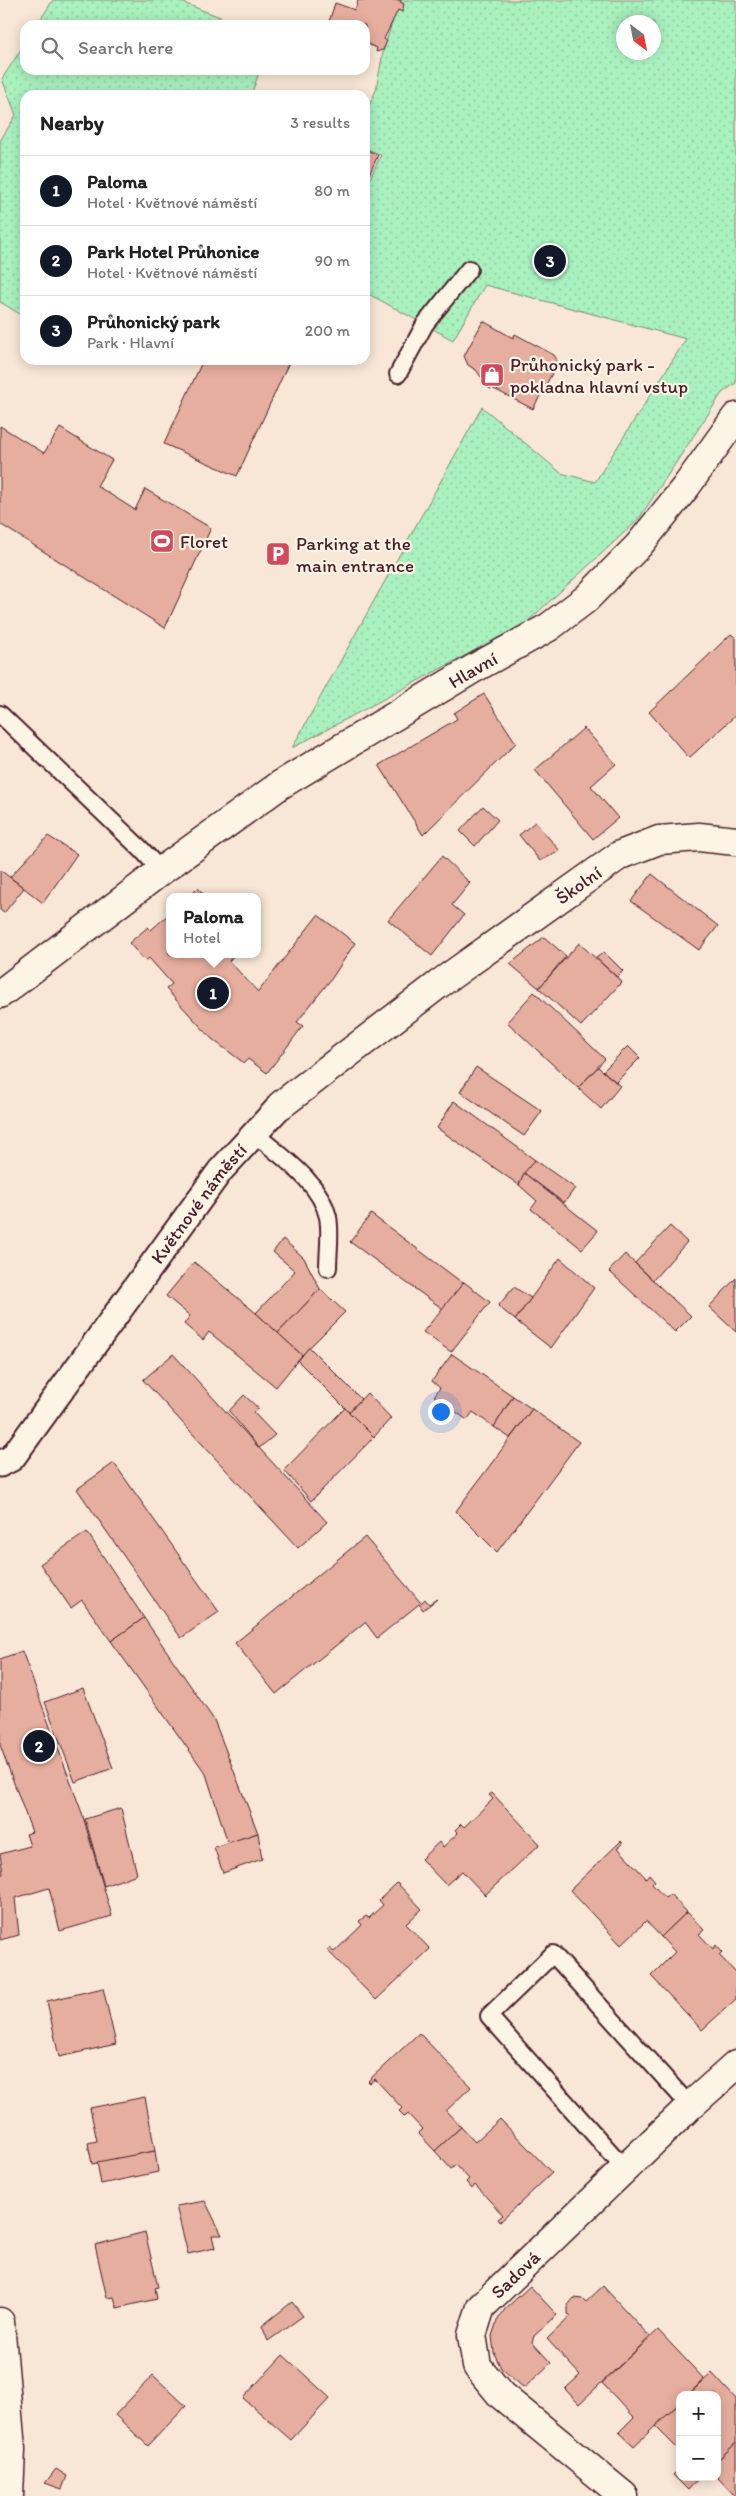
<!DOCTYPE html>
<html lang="en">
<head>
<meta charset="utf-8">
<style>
  body { margin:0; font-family:Itim,sans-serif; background:#f2f2f2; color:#222 }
  .controls { position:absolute; right:15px; bottom:15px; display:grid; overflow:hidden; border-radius:10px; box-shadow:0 2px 12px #0003 }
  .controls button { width:45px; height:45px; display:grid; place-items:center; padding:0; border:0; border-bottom:1px solid #e0e0e0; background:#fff; color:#222; font:25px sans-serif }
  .compass { position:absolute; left:616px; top:15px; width:45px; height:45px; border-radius:50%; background:#fff; box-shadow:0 2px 12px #0003; rotate:148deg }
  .you { position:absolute; left:440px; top:1411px; width:18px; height:18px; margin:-12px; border:4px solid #fff; border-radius:50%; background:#1a73e8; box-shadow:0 0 0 8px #1a73e833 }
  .badge { display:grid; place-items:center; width:32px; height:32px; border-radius:50%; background:#111827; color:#fff; font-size:16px; font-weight:700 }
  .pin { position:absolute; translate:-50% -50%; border:2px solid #fff; box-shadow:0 1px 5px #0006 }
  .popup { position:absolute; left:166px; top:893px; width:95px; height:65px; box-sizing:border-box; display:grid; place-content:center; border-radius:10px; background:#fff; filter:drop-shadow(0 1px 4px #0005); font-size:16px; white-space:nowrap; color:#767676 }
  .popup b { font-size:19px; color:#222 }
  .popup::after { content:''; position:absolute; left:50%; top:100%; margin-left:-10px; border:10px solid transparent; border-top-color:#fff }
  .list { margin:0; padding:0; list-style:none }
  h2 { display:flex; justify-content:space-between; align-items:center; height:65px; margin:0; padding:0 20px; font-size:21px }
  h2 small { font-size:16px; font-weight:400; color:#767676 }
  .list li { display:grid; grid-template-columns:32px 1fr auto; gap:15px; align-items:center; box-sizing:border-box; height:70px; padding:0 20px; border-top:1px solid #e0e0e0 }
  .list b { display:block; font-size:19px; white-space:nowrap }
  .list p { margin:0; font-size:16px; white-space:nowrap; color:#767676 }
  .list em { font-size:16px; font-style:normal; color:#767676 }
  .icon { flex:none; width:28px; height:28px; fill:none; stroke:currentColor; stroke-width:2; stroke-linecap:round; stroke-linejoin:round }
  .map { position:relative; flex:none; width:736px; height:2496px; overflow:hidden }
  .search { position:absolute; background:#fff; box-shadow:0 2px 12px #0003; left:20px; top:20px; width:350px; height:55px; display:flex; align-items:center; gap:12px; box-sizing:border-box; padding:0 18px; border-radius:15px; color:#767676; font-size:19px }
  .panel { position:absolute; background:#fff; box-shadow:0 2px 12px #0003; left:20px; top:90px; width:350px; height:275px; border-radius:15px }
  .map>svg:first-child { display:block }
</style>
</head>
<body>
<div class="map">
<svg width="736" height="2496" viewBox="0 0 736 2496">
  <defs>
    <pattern id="grass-dots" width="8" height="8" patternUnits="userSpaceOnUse" patternTransform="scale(1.25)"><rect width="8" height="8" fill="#a9f1bf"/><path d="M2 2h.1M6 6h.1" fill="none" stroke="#93cea4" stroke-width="1.8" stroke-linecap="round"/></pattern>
  </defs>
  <rect width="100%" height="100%" fill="#f8e7d7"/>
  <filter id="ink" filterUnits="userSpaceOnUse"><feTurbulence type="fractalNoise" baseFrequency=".02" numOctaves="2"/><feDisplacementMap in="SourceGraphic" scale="10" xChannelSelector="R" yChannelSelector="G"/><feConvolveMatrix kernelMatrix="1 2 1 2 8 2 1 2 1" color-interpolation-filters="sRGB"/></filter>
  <g filter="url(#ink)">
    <!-- grass -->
    <g fill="url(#grass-dots)" stroke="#7a8875" fill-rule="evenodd">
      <polygon points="53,0 176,0 241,25 37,25"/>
      <path d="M 399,0 L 736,0 L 736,383 L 722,393 L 638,520 L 526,623 L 292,748 L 482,407 L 561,473 L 595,482 L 686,339 L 485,285 L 453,340 L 365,292 L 365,189 L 381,155 L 365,148 L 365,115 L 376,90 L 383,52 ZM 624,22 L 654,22 L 654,52 L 624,52 Z"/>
      <polygon points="25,43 25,70 260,70 251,95 25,95 25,317 0,302 0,141 16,115 2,79"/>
    </g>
    <!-- building -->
    <g fill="#e6ae9e" stroke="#4a1f2b">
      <polygon points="358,0 401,0 400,2 404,4 402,12 398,10 384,39 387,41 383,50 376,52 377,48 365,43 365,25 328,25 335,3 355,10"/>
      <polygon points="365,149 378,155 365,184"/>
      <polygon points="483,321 513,338 515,334 554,355 556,358 556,366 533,409 492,388 490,389 476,370 468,365 464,356"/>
      <polygon points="203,360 290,360 237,476 164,444"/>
      <polygon points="0,426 44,453 60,428 112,460 97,486 135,510 145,489 211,528 165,628 0,524"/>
      <polygon points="731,634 736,638 736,715 689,758 649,712"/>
      <polygon points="484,694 516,743 423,835 379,765 457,719 454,713"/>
      <polygon points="584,728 616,764 591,786 618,818 593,839 535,770"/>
      <polygon points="483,806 498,820 475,846 460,831"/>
      <polygon points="535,822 560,851 540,861 519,835"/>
      <polygon points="48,836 77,854 43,903 10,877"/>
      <polygon points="442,856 470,883 452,905 464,915 432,956 388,920"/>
      <polygon points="0,870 24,888 4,913 0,910"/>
      <polygon points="652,874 718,926 699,950 631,901"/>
      <polygon points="198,888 206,897 189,897"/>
      <polygon points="169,914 169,954 235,954 229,961 258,992 318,915 355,943 332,978 297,1022 303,1026 267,1073 248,1059 244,1063 212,1039 166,989 172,984 149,958 145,961 129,943 148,927 151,930"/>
      <polygon points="544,937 566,956 539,988 510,964"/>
      <polygon points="579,943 622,982 581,1026 539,988"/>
      <polygon points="604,952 623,971 617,977 596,958"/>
      <polygon points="534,992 605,1059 578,1088 507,1022"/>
      <polygon points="628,1046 640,1058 616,1082 603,1071"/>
      <polygon points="476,1067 542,1111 524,1136 460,1092"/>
      <polygon points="598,1067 620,1086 601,1109 578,1088"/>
      <polygon points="454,1101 535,1160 519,1185 437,1128"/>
      <polygon points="535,1160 575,1188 564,1203 524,1173"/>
      <polygon points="524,1173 598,1231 582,1249 531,1209 537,1201 519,1185"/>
      <polygon points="371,1214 464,1284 443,1309 350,1242"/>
      <polygon points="670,1226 687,1242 653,1280 635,1263"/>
      <polygon points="283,1239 304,1258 320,1289 278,1333 256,1313 295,1271 273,1252"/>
      <polygon points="625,1254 691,1316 675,1332 609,1271"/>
      <polygon points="560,1258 594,1288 551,1348 515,1320"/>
      <polygon points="194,1262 256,1313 302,1355 276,1387 209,1332 203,1340 184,1324 190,1316 166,1296"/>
      <polygon points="736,1278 736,1332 709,1307"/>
      <polygon points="464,1282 490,1302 451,1352 423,1332"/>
      <polygon points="514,1287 531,1298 515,1320 498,1306"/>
      <polygon points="320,1289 345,1312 302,1355 278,1333"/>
      <polygon points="309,1347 361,1399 349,1412 298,1361"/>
      <polygon points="173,1354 327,1522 298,1548 143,1380"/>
      <polygon points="452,1354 513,1396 494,1427 473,1412 467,1420 434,1396 440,1388 432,1381"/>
      <polygon points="367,1393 391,1418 374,1437 349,1412"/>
      <polygon points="244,1395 259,1409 253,1412 275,1435 259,1448 229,1411"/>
      <polygon points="513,1396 532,1409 510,1438 494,1427"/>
      <polygon points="345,1408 374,1437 311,1501 284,1470"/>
      <polygon points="532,1409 579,1442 497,1552 456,1511"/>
      <polygon points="114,1463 219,1612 181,1638 77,1489"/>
      <polygon points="87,1532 144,1618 111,1641 82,1600 71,1608 40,1564"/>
      <polygon points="365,1537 421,1603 425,1599 429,1604 437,1599 423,1610 419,1604 377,1638 365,1622 276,1694 235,1643"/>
      <polygon points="144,1618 214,1720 258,1833 228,1843 206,1774 111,1641"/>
      <polygon points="22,1651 82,1813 112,1916 60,1931 49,1888 15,1898 19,1935 0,1940 0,1875 3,1874 0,1854 30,1846 26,1834 32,1832 0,1745 0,1659"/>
      <polygon points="83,1688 113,1768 75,1782 45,1702"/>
      <polygon points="492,1793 540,1844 485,1895 462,1871 446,1885 421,1859 439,1842 443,1847 458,1833 455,1830 461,1824 464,1827 493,1799 489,1795"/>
      <polygon points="121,1808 137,1874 104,1886 85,1819"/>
      <polygon points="258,1833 262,1859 223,1873 214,1847"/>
      <polygon points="621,1841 623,1844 618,1848 646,1878 649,1874 655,1881 652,1884 665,1898 670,1894 687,1912 661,1937 646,1921 621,1945 570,1890"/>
      <polygon points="397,1883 422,1909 406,1924 430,1949 376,2000 327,1950 329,1948 334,1952 362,1925 359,1921 366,1916 369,1918 383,1905 379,1900"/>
      <polygon points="687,1912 704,1930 699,1934 713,1949 716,1945 722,1952 719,1955 736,1973 736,1999 702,2030 651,1976 675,1952 661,1937"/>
      <polygon points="103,1988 116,2044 59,2057 47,2001"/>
      <polygon points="419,2033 471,2087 446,2111 461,2127 435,2151 418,2133 422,2129 408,2114 405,2117 399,2111 402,2108 375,2079 370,2083 368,2081"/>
      <polygon points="145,2097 155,2151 92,2164 88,2143 97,2141 90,2108"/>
      <polygon points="500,2119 552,2173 500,2222 498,2219 503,2215 475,2185 472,2189 466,2182 469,2179 456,2165 451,2169 435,2151 461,2127 475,2142"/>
      <polygon points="155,2151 158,2172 101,2184 97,2162"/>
      <polygon points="205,2201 222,2235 212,2235 215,2248 188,2254 176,2206"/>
      <polygon points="145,2232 158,2287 155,2288 157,2299 117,2308 114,2297 107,2298 95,2245"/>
      <polygon points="530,2286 557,2315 534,2336 532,2342 551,2363 524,2388 501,2368 494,2353 492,2336 497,2321 505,2309"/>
      <polygon points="603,2286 650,2337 579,2404 565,2389 580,2375 547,2339 571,2316 568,2314 568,2305 574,2298 583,2299 586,2302"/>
      <polygon points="292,2302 303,2316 268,2341 262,2326"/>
      <polygon points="658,2330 704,2379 688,2395 680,2395 680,2403 634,2446 619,2432 634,2417 602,2383"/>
      <polygon points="283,2355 330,2398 291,2440 243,2398"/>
      <polygon points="712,2373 736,2399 736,2443 717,2461 717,2395 688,2395"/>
      <polygon points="153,2375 186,2406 148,2446 115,2415"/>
      <polygon points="680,2403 680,2451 655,2426"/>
      <polygon points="736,2443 736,2496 735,2496 717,2477 717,2461"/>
      <polygon points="680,2468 680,2477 700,2477 688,2490 673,2475"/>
      <polygon points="56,2469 67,2476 62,2489 45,2483"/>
    </g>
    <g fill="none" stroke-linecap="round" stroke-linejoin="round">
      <defs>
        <g id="service">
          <polyline points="398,374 425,324 469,269"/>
          <polyline points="0,714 142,850 161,871"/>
          <path d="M 254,1133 C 280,1156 320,1181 328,1217 C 331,1233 328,1252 328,1268"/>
          <polyline points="625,2169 489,2016 553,1954 690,2106"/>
        </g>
        <g id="pedestrian">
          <path id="s1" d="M 0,1464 L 12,1458 L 220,1171 L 281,1105"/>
        </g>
        <g id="minor">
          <path id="s2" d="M 281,1105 L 439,984 L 620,855 L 659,840 L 699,837 L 736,841"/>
          <path id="s3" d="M 624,2496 L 501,2395 L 477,2366 L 472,2335 L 481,2307 L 690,2106 L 736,2065"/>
        </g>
        <g id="tertiary">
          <path id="s4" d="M 0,994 L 161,871 L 280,785 L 473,669 L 549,627 L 586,599 L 639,545 L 685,488 L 736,417"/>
          <polyline points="0,2322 11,2449 9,2496"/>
        </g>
      </defs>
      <!-- service casing -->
      <use href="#service" stroke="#4a1f2b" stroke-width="20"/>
      <!-- pedestrian casing -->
      <use href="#pedestrian" stroke="#4a1f2b" stroke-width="29"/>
      <!-- minor casing -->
      <use href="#minor" stroke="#4a1f2b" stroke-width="31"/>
      <!-- tertiary casing -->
      <use href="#tertiary" stroke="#4a1f2b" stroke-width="31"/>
      <!-- service -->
      <use href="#service" stroke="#fcf5e5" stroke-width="16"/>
      <!-- pedestrian -->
      <use href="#pedestrian" stroke="#fcf5e5" stroke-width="25"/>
      <!-- minor -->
      <use href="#minor" stroke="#fcf5e5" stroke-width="28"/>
      <!-- tertiary -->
      <use href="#tertiary" stroke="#fcf5e5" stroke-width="28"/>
    </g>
  </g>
  <!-- icons -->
  <defs>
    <symbol id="shop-square" viewBox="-11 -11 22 22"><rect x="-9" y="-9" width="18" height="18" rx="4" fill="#d1495b" stroke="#fcf5e5"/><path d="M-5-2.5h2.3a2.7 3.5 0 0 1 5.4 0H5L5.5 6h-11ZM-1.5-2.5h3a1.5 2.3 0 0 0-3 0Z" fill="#fff"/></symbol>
    <symbol id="stadium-square" viewBox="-11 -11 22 22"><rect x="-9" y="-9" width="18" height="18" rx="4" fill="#d1495b" stroke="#fcf5e5"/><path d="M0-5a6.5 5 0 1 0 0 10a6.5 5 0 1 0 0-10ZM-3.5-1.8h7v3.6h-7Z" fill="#fff"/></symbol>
    <symbol id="parking-square" viewBox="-11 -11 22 22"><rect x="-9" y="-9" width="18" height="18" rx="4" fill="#d1495b" stroke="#fcf5e5"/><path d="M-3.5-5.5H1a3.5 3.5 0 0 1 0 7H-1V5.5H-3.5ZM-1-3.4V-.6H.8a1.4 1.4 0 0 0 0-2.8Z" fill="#fff"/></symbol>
  </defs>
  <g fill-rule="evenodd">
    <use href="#shop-square" x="478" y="361" width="28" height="28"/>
    <use href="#stadium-square" x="148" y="527" width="28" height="28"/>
    <use href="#parking-square" x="264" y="540" width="28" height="28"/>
  </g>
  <g text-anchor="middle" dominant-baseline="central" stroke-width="4.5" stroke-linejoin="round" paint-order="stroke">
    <!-- poi labels -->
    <g font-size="19" fill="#4a1f2b" stroke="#fcf5e5" text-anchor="start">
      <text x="510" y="364">Průhonický park -<tspan x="510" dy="22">pokladna hlavní vstup</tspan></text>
      <text x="180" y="541">Floret</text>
      <text x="296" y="543">Parking at the<tspan x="296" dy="22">main entrance</tspan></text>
    </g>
    <!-- street labels -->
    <g font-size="19" fill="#4a1f2b" stroke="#fcf5e5">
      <text stroke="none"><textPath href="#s4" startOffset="574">Hlavní</textPath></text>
      <text stroke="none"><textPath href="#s2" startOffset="370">Školní</textPath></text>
      <text stroke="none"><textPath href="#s1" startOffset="329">Květnové náměstí</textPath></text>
      <text stroke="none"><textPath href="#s3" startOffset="305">Sadová</textPath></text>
    </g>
  </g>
</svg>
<div class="controls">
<button>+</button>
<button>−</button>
</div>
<svg class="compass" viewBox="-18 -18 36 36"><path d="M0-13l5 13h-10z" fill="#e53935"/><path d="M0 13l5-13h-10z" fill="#767676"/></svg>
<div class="you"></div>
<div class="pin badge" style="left:213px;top:993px">1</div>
<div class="popup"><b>Paloma</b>Hotel</div>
<div class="pin badge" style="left:39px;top:1746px">2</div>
<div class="pin badge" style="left:550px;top:261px">3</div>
<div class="search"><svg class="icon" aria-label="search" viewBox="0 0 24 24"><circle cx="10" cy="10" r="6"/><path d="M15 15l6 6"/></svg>Search here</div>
<section class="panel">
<h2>Nearby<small>3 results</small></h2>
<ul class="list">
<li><span class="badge">1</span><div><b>Paloma</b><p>Hotel · Květnové náměstí</p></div><em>80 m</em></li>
<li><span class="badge">2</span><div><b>Park Hotel Průhonice</b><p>Hotel · Květnové náměstí</p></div><em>90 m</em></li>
<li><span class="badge">3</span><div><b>Průhonický park</b><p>Park · Hlavní</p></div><em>200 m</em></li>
</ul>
</section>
</div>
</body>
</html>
